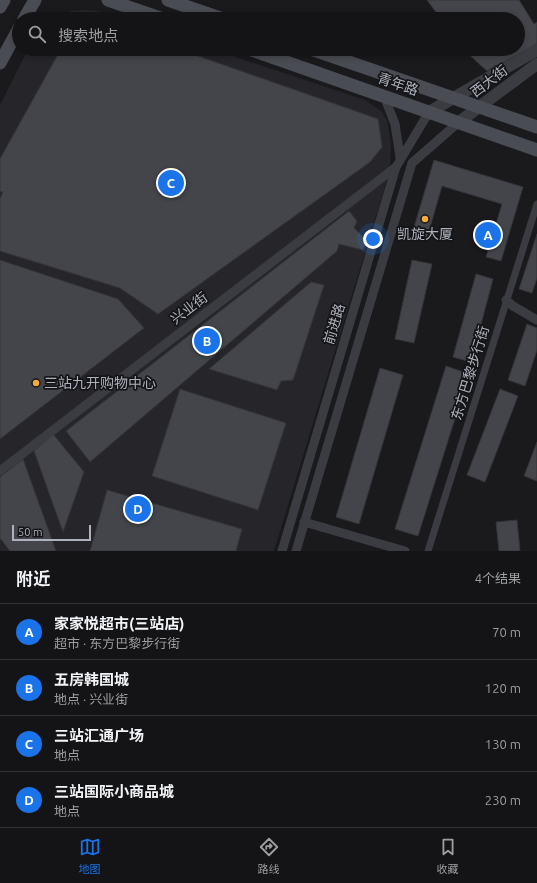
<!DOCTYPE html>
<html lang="zh">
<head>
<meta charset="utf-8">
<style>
  body { margin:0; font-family:Ubuntu,"Noto Sans SC",sans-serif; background:#212123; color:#f1f3f6 }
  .scale { position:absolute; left:12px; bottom:10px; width:79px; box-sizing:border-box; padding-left:4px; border:2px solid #adb2bc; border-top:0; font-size:11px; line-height:14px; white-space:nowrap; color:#adb2bc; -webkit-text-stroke:3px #151518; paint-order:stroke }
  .you { position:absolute; left:373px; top:239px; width:14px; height:14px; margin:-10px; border:3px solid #fff; border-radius:50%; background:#1a73e8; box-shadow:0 0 0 6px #1a73e833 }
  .badge { display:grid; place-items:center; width:26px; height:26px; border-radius:50%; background:#1a73e8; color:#fff; font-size:13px; font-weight:700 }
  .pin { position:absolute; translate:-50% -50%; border:2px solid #fff; box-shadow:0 1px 4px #0006 }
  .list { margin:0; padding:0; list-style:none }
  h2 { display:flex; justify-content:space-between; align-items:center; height:52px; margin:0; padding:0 16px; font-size:17px }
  h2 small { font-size:13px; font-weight:400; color:#9d9ea1 }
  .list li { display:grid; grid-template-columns:26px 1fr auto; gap:12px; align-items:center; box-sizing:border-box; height:56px; padding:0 16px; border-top:1px solid #333335 }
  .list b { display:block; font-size:15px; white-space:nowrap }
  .list p { margin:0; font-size:13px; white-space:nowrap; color:#9d9ea1 }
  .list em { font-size:13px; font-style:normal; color:#9d9ea1 }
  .icon { flex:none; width:22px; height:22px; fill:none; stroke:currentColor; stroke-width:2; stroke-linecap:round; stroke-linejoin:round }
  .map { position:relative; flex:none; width:537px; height:551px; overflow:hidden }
  .search { position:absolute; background:#141416; box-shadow:0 2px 6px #0003; left:12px; right:12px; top:12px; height:44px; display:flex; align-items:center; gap:10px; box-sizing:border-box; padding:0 14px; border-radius:22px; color:#9d9ea1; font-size:15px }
  .sheet { height:276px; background:#141416 }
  nav { display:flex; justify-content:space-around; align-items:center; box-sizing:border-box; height:56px; border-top:1px solid #333335; background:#141416; font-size:11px; color:#9d9ea1 }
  nav a { display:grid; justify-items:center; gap:2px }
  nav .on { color:#1a73e8 }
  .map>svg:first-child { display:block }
</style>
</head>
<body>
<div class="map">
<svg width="537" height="551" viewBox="0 0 537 551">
  <rect width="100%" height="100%" fill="#1a1a1d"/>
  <!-- built -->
  <g fill="#26262a">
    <polygon points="85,10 98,11 121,19 53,19 71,11"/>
    <polygon points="28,49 212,49 365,100 381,111 387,120 391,144 390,164 384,190 274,551 0,551 0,105"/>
  </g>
  <!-- building -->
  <g fill="#44454a" stroke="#343439" fill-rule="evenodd">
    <polygon points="427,0 519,0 534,24 537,22 537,44 487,71 463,49 518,49 518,19 441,19"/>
    <path d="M 61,49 L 178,49 L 378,119 L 382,147 L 370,162 L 158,314 L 120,288 L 0,251 L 0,199 L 3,192 L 0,191 L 0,159 ZM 177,93 L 241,117 L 183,136 L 161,139 ZM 233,136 L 199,166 L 186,174 L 158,165 L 159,159 L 192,152 Z"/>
    <polygon points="61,49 178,49 378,119 382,147 370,162 158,314 120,288 0,251 0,199 3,192 0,191 0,159"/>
    <polygon points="434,160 523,187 501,261 486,257 502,204 442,186 427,238 412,234"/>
    <polygon points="349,211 357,221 354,228 367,241 363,250 339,244 337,251 90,462 66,431"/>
    <polygon points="537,234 537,278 532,293 519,289"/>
    <polygon points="0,260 118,299 144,328 0,439"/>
    <polygon points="412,260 432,264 414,343 395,339"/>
    <polygon points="476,274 493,279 471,362 453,357"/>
    <polygon points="311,282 324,285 293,380 281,381 277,390 209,369"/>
    <polygon points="527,324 537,328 537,350 525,386 508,380"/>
    <polygon points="446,366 469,374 418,536 395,529"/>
    <polygon points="380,368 403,375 359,524 336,517"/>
    <polygon points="180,389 286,423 258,510 152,476"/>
    <polygon points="500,389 518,396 485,482 467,475"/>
    <polygon points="53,434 84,472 63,532 34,451"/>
    <polygon points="537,442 537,481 524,476"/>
    <polygon points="23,459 56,551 10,551 0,538 0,477"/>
    <polygon points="107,490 242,529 236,551 90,551"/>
    <polygon points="517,520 520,551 499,551 496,522"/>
  </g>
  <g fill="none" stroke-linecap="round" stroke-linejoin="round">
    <!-- pedestrian -->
    <polyline stroke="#3b3c42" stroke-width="7" points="428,551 537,204"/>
    <!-- minor -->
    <g stroke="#3b3c42" stroke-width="9">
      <polyline points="384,96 395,124 400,157"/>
      <polyline points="506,300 513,306 537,320"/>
      <polyline points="0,471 396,167"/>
      <polyline points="304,522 405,551"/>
      <polyline points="282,551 396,167 429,112"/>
      <polyline points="296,551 412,163 459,122"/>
    </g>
    <!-- tertiary -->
    <g stroke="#3b3c42" stroke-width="12">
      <polyline points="429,112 537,50"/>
      <polyline points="459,122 537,64"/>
    </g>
    <!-- secondary -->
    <g stroke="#494c52" stroke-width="13">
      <polyline points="108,0 163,19"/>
      <polyline points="168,0 223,19"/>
      <polyline points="0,7 4,0"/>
      <polyline points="24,19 35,0"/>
      <polyline points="249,49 537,150"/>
      <polyline points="311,49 537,127"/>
      <polyline points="0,63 19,28"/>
    </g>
  </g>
  <!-- markers -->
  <g fill="#f5ac39" stroke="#151518" stroke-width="1.5">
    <circle cx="425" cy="219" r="4"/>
    <circle cx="36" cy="383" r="4"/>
  </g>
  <g text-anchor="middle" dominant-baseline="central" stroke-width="3.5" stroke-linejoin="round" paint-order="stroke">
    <!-- street labels -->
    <g font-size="14" fill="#adb2bc" stroke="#151518">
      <text transform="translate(489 81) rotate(-37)">西大街</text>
      <text transform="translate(398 84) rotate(19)">青年路</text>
      <text transform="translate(189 308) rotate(-37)">兴业街</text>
      <text transform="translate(334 324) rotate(-73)">前进路</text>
      <text transform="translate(470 373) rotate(-73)">东方巴黎步行街</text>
    </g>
    <!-- poi labels -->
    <g font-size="14" fill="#adb2bc" stroke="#151518">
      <text x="425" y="234">凯旋大厦</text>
      <text x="44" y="383" text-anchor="start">三站九开购物中心</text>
    </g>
  </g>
</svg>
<div class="scale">50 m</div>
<div class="you"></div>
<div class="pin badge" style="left:488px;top:235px">A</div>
<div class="pin badge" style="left:207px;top:341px">B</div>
<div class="pin badge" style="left:171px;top:183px">C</div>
<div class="pin badge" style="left:138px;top:509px">D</div>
<div class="search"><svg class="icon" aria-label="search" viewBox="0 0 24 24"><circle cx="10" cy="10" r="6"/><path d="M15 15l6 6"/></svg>搜索地点</div>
</div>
<section class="sheet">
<h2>附近<small>4个结果</small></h2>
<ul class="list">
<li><span class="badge">A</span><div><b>家家悦超市(三站店)</b><p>超市 · 东方巴黎步行街</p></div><em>70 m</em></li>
<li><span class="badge">B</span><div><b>五房韩国城</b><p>地点 · 兴业街</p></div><em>120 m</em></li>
<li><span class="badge">C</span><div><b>三站汇通广场</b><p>地点</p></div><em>130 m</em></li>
<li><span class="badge">D</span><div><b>三站国际小商品城</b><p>地点</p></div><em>230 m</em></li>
</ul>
</section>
<nav>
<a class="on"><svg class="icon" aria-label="map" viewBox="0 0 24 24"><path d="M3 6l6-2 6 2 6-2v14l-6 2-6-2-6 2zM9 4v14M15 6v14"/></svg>地图</a>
<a><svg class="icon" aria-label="directions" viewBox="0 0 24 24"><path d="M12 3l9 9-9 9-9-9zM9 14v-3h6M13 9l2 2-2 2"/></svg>路线</a>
<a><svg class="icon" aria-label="saved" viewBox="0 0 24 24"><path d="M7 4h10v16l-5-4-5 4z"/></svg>收藏</a>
</nav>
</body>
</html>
